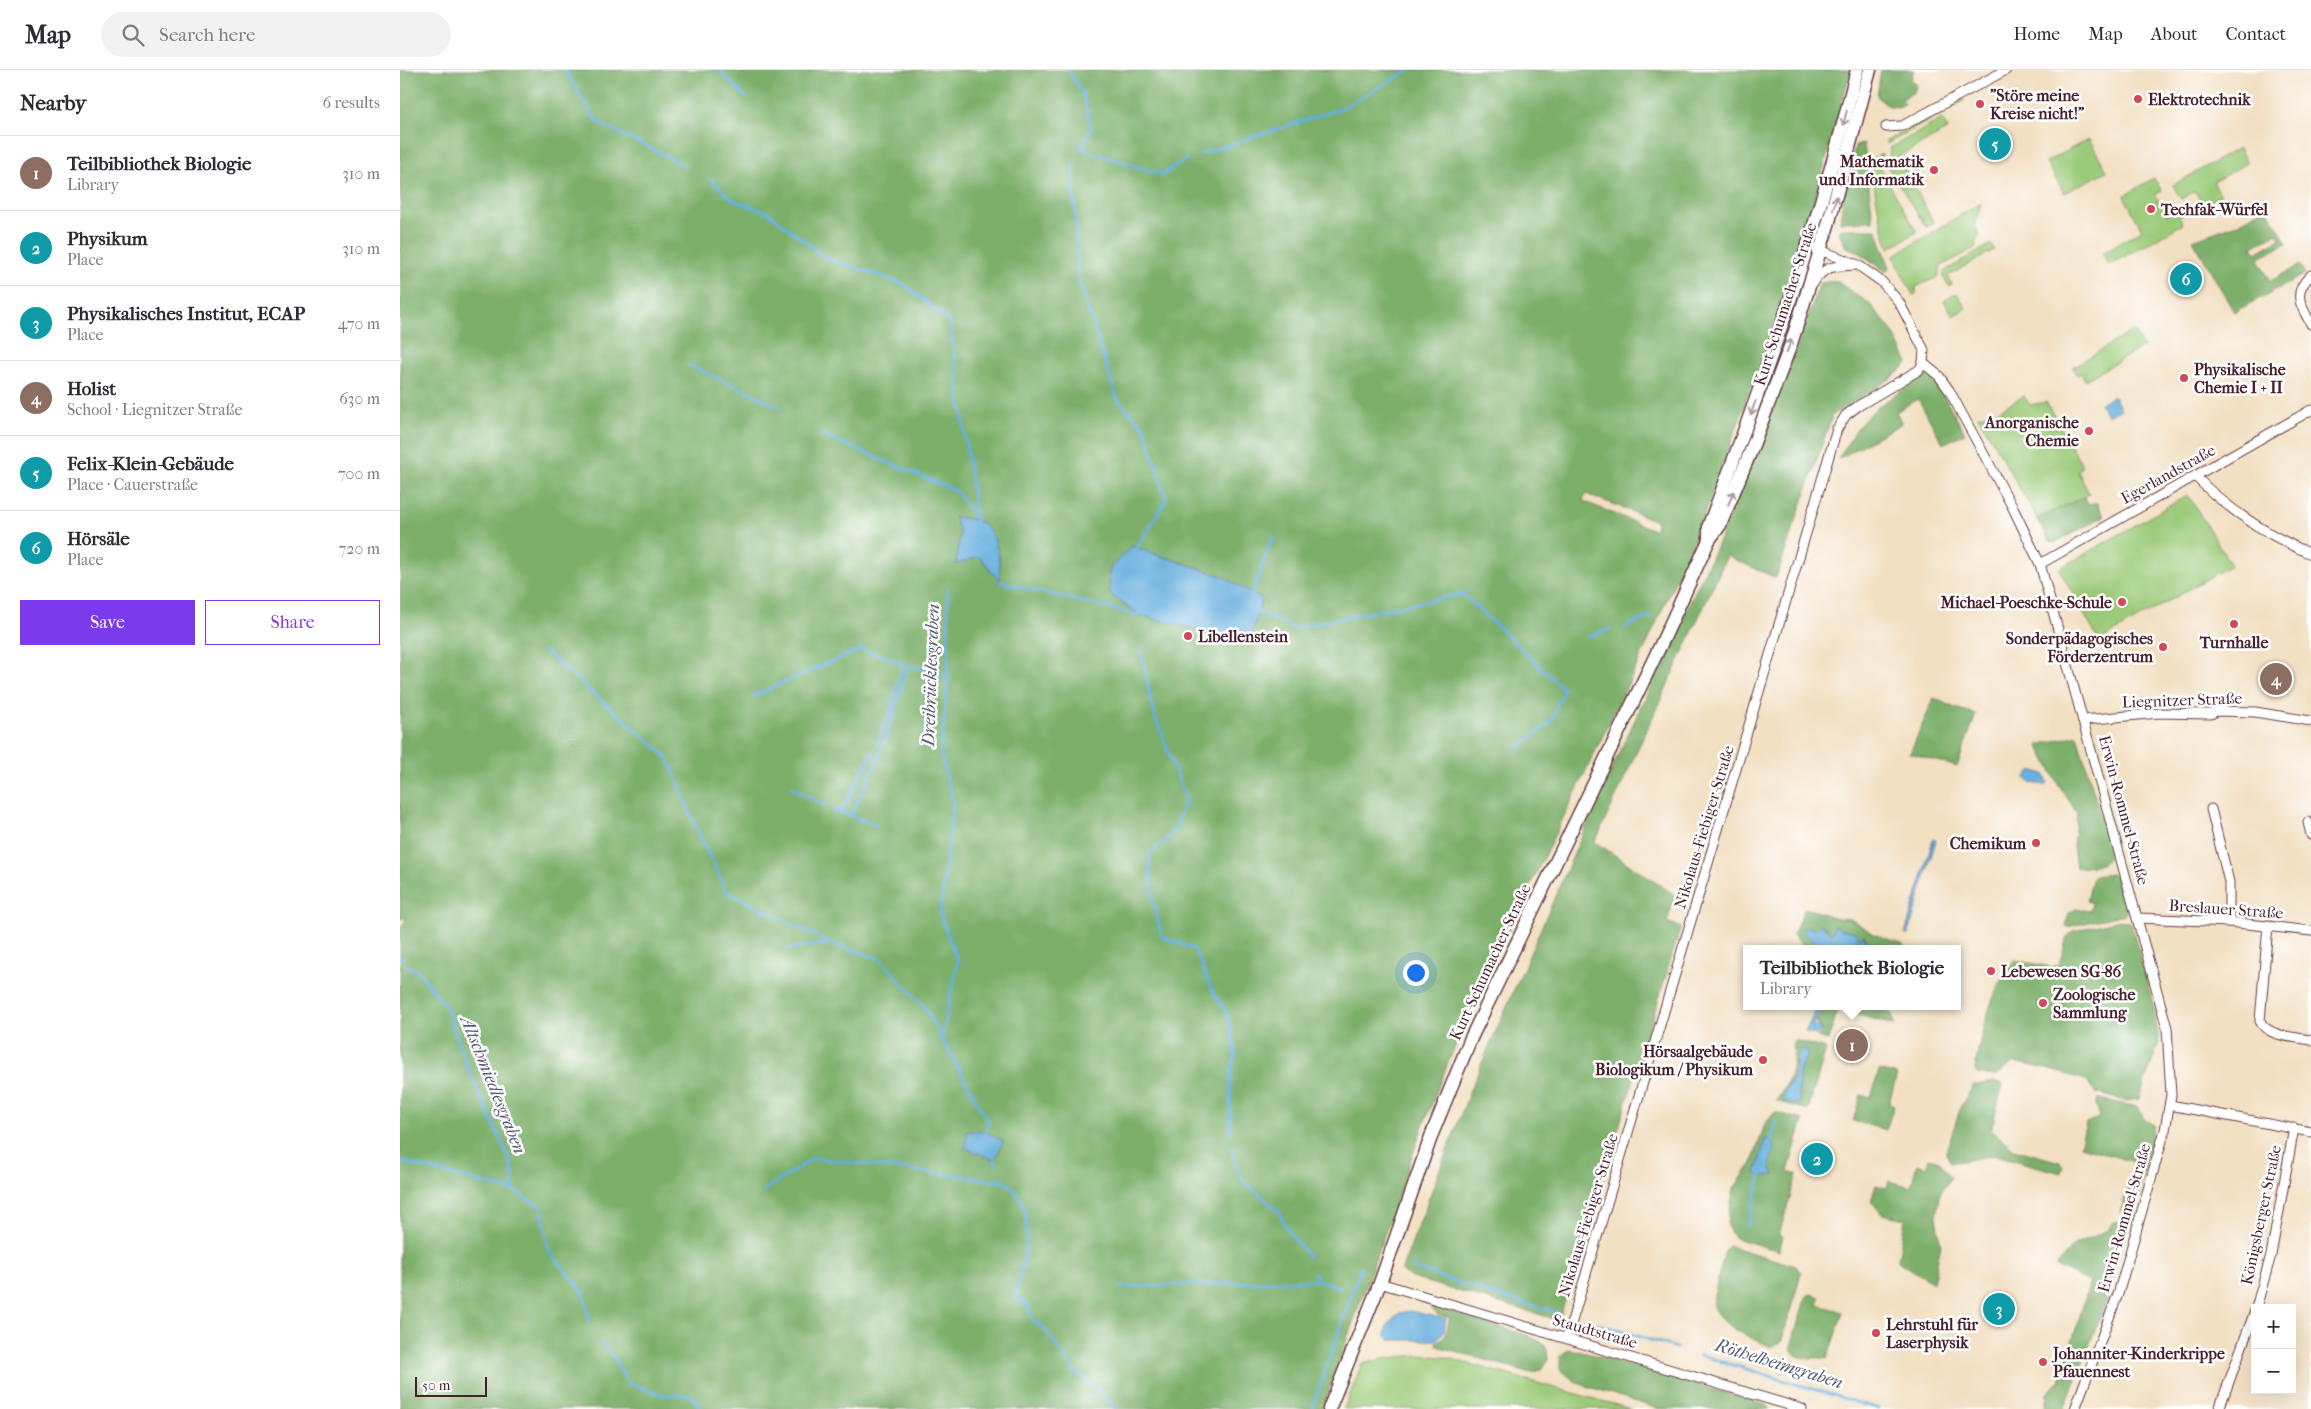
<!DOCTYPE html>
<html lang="en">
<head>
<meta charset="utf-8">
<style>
  body { margin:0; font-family:"IM FELL French Canon",serif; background:#f2f2f3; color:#2b2b33 }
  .controls { position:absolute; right:15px; bottom:15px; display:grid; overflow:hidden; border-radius:0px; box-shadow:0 5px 20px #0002 }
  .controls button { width:45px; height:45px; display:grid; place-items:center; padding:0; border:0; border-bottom:1px solid #e1e1e2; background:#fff; color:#2b2b33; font:25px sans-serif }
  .scale { position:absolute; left:15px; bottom:12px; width:72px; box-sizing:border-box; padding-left:5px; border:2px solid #4a1f2b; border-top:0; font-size:14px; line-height:18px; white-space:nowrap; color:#4a1f2b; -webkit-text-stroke:4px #fff; paint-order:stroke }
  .you { position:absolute; left:1015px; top:902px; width:18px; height:18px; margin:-12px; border:4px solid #fff; border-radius:50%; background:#1a73e8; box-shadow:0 0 0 8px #1a73e833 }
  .badge { display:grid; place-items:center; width:32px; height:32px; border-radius:50%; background:#7c3aed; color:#fff; font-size:16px; font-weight:700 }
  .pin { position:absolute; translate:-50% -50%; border:2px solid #fff; box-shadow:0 1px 5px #0006 }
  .popup { position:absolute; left:1343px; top:875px; width:218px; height:65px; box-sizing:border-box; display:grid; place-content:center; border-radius:0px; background:#fff; filter:drop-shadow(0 1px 4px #0005); font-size:16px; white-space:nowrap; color:#7c7c81 }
  .popup b { font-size:19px; color:#2b2b33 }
  .popup::after { content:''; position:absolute; left:50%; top:100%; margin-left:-10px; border:10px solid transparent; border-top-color:#fff }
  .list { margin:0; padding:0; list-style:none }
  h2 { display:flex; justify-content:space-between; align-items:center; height:65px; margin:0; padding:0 20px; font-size:21px }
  h2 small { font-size:16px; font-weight:400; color:#7c7c81 }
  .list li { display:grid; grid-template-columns:32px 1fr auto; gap:15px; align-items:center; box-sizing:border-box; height:75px; padding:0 20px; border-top:1px solid #e1e1e2 }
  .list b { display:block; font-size:19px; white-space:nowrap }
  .list p { margin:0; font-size:16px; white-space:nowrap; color:#7c7c81 }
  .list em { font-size:16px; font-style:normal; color:#7c7c81 }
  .actions { display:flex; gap:10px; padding:15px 20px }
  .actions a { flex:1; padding:11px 0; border:1px solid #7c3aed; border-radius:0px; text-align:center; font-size:18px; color:#7c3aed }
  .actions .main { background:#7c3aed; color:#fff }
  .icon { flex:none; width:28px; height:28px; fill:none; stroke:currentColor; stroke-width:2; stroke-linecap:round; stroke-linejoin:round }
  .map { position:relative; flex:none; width:1911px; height:1339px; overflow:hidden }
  header { display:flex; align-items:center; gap:30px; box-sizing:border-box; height:70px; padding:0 25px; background:#fff; border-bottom:1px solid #e1e1e2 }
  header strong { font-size:24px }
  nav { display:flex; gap:28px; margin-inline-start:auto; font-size:18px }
  .search { width:350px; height:45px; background:#f2f2f3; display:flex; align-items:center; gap:12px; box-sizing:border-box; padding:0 18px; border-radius:28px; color:#7c7c81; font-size:19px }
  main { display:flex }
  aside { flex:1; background:#fff }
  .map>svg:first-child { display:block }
</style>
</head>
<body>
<header>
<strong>Map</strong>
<div class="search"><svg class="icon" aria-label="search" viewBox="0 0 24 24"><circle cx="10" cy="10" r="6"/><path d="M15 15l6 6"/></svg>Search here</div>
<nav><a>Home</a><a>Map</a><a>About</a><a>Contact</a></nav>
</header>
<main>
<aside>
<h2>Nearby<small>6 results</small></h2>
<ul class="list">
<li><span class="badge" style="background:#8d6e63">1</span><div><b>Teilbibliothek Biologie</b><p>Library</p></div><em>310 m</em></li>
<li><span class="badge" style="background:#0f9aa8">2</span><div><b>Physikum</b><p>Place</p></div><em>310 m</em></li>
<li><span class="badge" style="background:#0f9aa8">3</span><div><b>Physikalisches Institut, ECAP</b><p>Place</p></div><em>470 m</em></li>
<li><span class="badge" style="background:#8d6e63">4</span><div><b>Holist</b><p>School · Liegnitzer Straße</p></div><em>630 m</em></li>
<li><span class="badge" style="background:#0f9aa8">5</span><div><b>Felix-Klein-Gebäude</b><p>Place · Cauerstraße</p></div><em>700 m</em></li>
<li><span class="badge" style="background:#0f9aa8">6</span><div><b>Hörsäle</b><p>Place</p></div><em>720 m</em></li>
</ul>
<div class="actions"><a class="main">Save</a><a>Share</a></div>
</aside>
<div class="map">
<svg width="1911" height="1339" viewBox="0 0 1911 1339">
  <rect width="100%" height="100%" fill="#fff"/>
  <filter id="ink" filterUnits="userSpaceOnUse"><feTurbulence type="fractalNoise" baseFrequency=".02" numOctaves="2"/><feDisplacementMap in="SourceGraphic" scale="10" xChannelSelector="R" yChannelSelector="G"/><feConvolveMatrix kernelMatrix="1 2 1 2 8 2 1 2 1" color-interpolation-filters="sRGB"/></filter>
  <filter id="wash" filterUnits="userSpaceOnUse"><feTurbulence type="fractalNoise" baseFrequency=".0096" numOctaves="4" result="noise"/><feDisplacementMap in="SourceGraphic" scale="20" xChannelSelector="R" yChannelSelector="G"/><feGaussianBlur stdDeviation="1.12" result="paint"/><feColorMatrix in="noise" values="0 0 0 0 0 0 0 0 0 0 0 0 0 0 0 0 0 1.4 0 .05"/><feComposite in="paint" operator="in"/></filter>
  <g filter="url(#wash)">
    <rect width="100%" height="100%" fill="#f3e0c3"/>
    <!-- green -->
    <g fill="#9bcb79" stroke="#727552">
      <polygon points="1563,28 1564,31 1487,74 1486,71"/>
      <polygon points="1542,49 1548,59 1498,87 1534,153 1526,157 1488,97 1490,78"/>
      <polygon points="1689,69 1707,101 1664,123 1646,92"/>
      <polygon points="1839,78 1847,93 1813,112 1821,125 1803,135 1795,121 1781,129 1773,115"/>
      <path d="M 1482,84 L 1481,100 L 1517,162 L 1489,178 C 1479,149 1474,120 1471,89 Z"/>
      <polygon points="1754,108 1762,121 1755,125 1767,145 1780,137 1784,144 1779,147 1783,154 1709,195 1702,183 1742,160 1724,126"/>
      <polygon points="1581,133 1575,156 1579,164 1575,178 1541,196 1538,207 1516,217 1516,224 1513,225 1493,186"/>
      <polygon points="1591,174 1594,180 1548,206 1552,214 1549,216 1543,207 1545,201"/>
      <polygon points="1557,223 1566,238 1553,246 1544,231"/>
      <polygon points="1734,260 1743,277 1685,310 1681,303 1677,305 1673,297"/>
      <polygon points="1624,326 1630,335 1646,332 1682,395 1678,401 1689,424 1684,427 1688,434 1697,433 1704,446 1654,473 1650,471 1578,346 1594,343"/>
      <polygon points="1788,425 1831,495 1699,571 1659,499"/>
      <polygon points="1019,1285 1044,1287 1231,1339 944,1339 962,1294 988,1288"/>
    </g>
    <!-- forest -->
    <g fill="#7caf69" stroke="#63674a" fill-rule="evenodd">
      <path d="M 0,0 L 1451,0 L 1420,111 L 1379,242 L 1299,459 L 1233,604 L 1079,921 L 1050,988 L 1024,1053 L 922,1339 L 0,1339 L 0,859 L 7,848 L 0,849 ZM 1186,424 L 1257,451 L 1254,460 L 1183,431 ZM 560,463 L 599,485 L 600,511 L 580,487 L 559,482 ZM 731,476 L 822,506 L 851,566 Z"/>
      <path d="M 1481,0 L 1514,0 L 1511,10 L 1517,14 L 1514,22 L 1501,29 L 1505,35 C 1493,40 1484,35 1477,26 Z"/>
      <polygon points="1464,74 1473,151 1440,152 1444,120 1455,76"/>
      <path d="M 1866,137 L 1887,173 L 1858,189 L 1870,211 L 1900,195 L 1905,204 L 1834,242 L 1793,170 L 1837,154 ZM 1877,163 L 1880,169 L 1856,183 L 1852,177 Z"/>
      <polygon points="1438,159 1476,159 1490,198 1485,201 1460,183 1445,176"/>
      <path d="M 1436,211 L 1470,234 L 1493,262 L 1508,293 C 1487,316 1456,327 1432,346 L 1376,508 L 1327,486 L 1195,772 L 1275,825 L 1267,852 L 1281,857 L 1159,1250 L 1012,1208 L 1001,1201 L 1073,1013 L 1206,711 L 1319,471 L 1398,275 L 1420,213 Z"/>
      <polygon points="1530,302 1565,363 1543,374 1518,329 1496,342 1502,353 1438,389 1458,357 1477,337"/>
      <polygon points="1683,427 1688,434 1697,433 1704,446 1654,473 1650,471 1637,449"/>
      <polygon points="1534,628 1555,638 1576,644 1557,697 1510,683"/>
      <path d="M 1677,665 L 1711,782 C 1707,798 1689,796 1676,798 L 1673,776 L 1677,743 L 1657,712 L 1638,675 Z"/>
      <polygon points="1711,804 1718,807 1727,839 1725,844 1667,857 1666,855 1669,843 1676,839 1690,841 1692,833 1687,831 1693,806"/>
      <polygon points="1405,838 1437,848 1450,849 1476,865 1502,874 1507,879 1462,879 1466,870 1464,865 1459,869 1433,862 1430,863 1426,857 1411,868 1417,873 1418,879 1405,879 1393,864"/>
      <path d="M 1720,850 L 1731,853 L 1755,942 L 1759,972 L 1739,1029 L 1726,1031 L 1696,1023 L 1686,1010 L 1647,999 L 1614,992 L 1595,1006 L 1577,1004 L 1575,1000 C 1578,970 1594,912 1615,890 L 1651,897 L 1659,895 L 1667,867 L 1673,861 Z"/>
      <polygon points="1417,936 1477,936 1492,944 1494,955 1438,939 1428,970 1417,967 1422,962 1416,951 1422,942"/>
      <path d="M 1394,970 L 1426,979 L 1408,1040 L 1376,1031 C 1393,1006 1393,1000 1394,970 ZM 1408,985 C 1395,1004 1400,1013 1399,1034 L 1386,1019 C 1392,1010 1398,1002 1395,991 Z"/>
      <polygon points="1479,1000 1497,1005 1489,1033 1494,1035 1486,1060 1453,1051 1461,1025 1471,1028"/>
      <polygon points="1593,1012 1603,1014 1591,1060 1614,1079 1660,1092 1663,1096 1661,1103 1595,1085 1551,1093 1546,1083 1561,1036 1573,1016"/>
      <polygon points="1698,1029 1738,1037 1744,1049 1754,1055 1734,1145 1731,1146 1720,1142 1737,1093 1680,1076 1686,1053 1700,1047 1696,1034"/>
      <path d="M 1375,1042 L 1403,1050 L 1388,1101 L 1397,1104 L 1379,1165 L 1383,1166 L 1379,1181 L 1335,1168 L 1330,1162 L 1327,1153 L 1334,1118 L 1352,1093 L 1365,1054 ZM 1365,1070 L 1371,1070 L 1370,1095 L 1374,1105 L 1356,1103 Z"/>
      <polygon points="1529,1088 1539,1091 1551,1107 1539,1126 1536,1147 1541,1175 1533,1213 1498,1191 1505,1149 1482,1144 1471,1131 1476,1115 1487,1118 1489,1111 1511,1117 1517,1094 1526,1097"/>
      <polygon points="1713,1152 1728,1155 1708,1227 1664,1339 1645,1339 1647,1323 1660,1311 1690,1212 1656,1196 1675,1174 1708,1160"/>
      <path d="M 1329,1176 L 1396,1196 L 1401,1203 L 1381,1273 L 1371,1277 C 1351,1267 1320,1257 1312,1234 L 1325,1180 Z"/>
      <path d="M 1410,1224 L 1420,1227 L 1418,1235 L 1443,1242 L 1427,1289 C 1415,1285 1394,1294 1391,1276 L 1406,1226 Z"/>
      <polygon points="1032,1236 1126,1265 1143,1273 1147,1280 1148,1290 1140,1300 1131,1303 1037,1276 1036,1272 1045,1266 1050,1248 1038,1245 1029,1237"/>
      <polygon points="1169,1279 1198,1286 1366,1335 1370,1339 1259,1339 1177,1313 1160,1299 1160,1286"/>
    </g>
    <!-- water -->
    <g fill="#66afde" stroke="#586784">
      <polygon points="1714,326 1721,339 1708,346 1700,334"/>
      <path d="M 554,447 C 561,448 568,448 574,450 C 600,457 599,490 600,512 L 580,487 L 556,494 L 560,463 Z"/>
      <polygon points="731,476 822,506 862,529 851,566 835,569 739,545 710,524 709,501"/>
      <polygon points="1632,700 1644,704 1648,713 1645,715 1631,713 1625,708"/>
      <polygon points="1533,769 1536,770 1508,865 1505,864"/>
      <polygon points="1421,854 1430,863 1433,862 1434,855 1441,859 1456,862 1459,868 1464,865 1466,870 1462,879 1418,879 1416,873 1402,862 1404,858 1410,857 1415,860"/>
      <polygon points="1417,937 1420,940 1413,955 1417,957 1419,955 1421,961 1416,965 1405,962"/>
      <path d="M 1406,979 L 1408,985 C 1395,1003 1399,1014 1399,1034 L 1383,1031 L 1386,1019 L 1393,1009 L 1399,980 Z"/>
      <polygon points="567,1061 586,1062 603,1071 595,1090 565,1078"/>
      <polygon points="1365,1069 1371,1070 1374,1077 1370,1095 1374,1105 1361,1106 1356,1103"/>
      <polygon points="1010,1241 1046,1249 1044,1262 1036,1270 990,1270 985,1265 987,1256 999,1243"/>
    </g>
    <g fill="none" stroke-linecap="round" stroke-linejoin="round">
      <!-- stream -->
      <g stroke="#66afde" stroke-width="3">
        <polyline points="165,0 197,52 286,96"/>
        <polyline points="318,0 346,27"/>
        <polyline points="668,0 683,24 691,58 681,79 763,105 787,88"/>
        <polyline points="801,84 942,38 1010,0"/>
        <polyline points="673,92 678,208 717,329 745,358 766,430 737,478 737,482"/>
        <polyline points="310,109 333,130 369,143 424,187 504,214 550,252 576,450"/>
        <polyline points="289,295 381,337"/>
        <polyline points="421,364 556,421 575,448"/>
        <polyline points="600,512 739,545 739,541"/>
        <polyline points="852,523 873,467"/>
        <polyline points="858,542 893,558 1063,524 1164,619 1151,652 1117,679"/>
        <polyline points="1225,557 1251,546"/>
        <polyline points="1189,566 1210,559"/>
        <polyline points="741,579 752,637 786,730 773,764 749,784 752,825 762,867 794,879 814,924 826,941 834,971 835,986 831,1002 830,1064"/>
        <polyline points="145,581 268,688 297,760 327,822 430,873"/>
        <polyline points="353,626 461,579 503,593 489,644 477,674"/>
        <polyline points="391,717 426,736"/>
        <polyline points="434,740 476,755"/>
        <polyline points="441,743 473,681"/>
        <polyline points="451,746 484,675 509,595 548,606"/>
        <polyline points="388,879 430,873 480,889 526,939 588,1052 586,1062"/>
        <polyline points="0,887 2,889"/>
        <polyline points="7,896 19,902 46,937 68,999 112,1095 114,1121 141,1137 149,1181 184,1223 189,1253"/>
        <polyline points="541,970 558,892 540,844 553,732 541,684 548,606 548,519"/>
        <polyline points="1370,1073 1376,1052"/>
        <polyline points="832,1076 837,1100 844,1111 879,1142 889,1163 908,1186"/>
        <polyline points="595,1090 597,1095"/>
        <polyline points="0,1091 114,1121"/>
        <path d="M 598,1107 C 643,1131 624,1187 615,1226 L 628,1235 L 632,1249 L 646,1261 L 675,1302 L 698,1319 L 715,1339"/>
        <polyline points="364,1120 414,1088 605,1112"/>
        <polyline points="1348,1155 1362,1103"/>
        <polyline points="1012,1197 1089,1223 1159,1243"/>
        <polyline points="914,1202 918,1210"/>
        <polyline points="719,1217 918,1210 940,1217"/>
        <polyline points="1185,1250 1277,1278"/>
        <polyline points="202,1273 216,1290 227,1313 264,1325 292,1325 300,1339"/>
        <polyline points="1300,1285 1479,1339"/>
        <polyline points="912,1339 961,1198"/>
      </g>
    </g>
  </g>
  <g filter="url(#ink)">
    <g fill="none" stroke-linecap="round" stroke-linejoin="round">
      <defs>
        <g id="street">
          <polyline points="1486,57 1502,56 1606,0"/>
          <path d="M 1911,205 C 1892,223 1900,234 1911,254"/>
          <path d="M 1413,213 C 1425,195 1435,196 1455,195"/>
          <polyline points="1523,293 1539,306 1549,320 1613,438 1640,494 1767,958 1771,1025 1765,1060 1719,1221 1675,1339"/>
          <path d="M 1795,406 C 1829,441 1867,465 1911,484"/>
          <polyline points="1640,494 1911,340"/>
          <polyline points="1684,650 1759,643 1811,644 1816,641 1855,642 1911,651"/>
          <polyline points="1811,739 1829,812 1829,852"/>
          <polyline points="1908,752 1911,765"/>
          <polyline points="1738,848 1829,852 1911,861"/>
          <path d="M 1868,855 L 1860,951 C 1867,967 1896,967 1911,970"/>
          <polyline points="1770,1035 1911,1062"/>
          <polyline points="980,1213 1402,1339"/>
          <polyline points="1856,1238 1871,1185 1894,1058"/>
          <polyline points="1167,1268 1437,359 1446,345 1458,336 1519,300 1523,293 1524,280 1499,232 1482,212 1458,195 1415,178"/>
          <polyline points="1819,1339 1855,1241"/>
        </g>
        <g id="secondary">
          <path d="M 1309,470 L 1309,455 C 1366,306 1419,155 1457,0"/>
          <polyline points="929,1339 980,1213 1032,1064 1071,968 1265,566 1309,470 1320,455 1350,383 1391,274 1428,155 1470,0"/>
        </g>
      </defs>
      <!-- street casing -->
      <use href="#street" stroke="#633c42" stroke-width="11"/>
      <!-- secondary casing -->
      <use href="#secondary" stroke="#633c42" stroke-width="15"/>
      <!-- street -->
      <use href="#street" stroke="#fff" stroke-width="9"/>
      <!-- secondary -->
      <use href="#secondary" stroke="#fff" stroke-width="12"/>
    </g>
    <!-- one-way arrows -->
    <defs><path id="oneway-shaft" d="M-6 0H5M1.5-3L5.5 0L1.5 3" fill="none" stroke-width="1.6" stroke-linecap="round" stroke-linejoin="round" transform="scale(1.25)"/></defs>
    <g stroke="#ae9aa0">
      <use href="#oneway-shaft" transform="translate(1445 48) rotate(104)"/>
      <use href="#oneway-shaft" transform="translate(1435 133) rotate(-74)"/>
      <use href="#oneway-shaft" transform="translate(1389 276) rotate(-71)"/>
      <use href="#oneway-shaft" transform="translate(1353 338) rotate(111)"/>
      <use href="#oneway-shaft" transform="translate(1331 428) rotate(-68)"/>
    </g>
  </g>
  <!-- markers -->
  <g fill="#d1495b" stroke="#fff" stroke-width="2">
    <circle cx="1738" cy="29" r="5"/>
    <circle cx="1580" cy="34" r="5"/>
    <circle cx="1534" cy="100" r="5"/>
    <circle cx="1751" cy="139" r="5"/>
    <circle cx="1784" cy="308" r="5"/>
    <circle cx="1689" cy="361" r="5"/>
    <circle cx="1722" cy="532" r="5"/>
    <circle cx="1834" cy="554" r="5"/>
    <circle cx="788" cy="566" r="5"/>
    <circle cx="1763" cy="577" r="5"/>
    <circle cx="1636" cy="773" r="5"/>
    <circle cx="1591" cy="901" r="5"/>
    <circle cx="1643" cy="933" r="5"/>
    <circle cx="1363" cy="990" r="5"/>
    <circle cx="1476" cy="1263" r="5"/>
    <circle cx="1643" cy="1292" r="5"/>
  </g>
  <g text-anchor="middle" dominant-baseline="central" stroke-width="5" stroke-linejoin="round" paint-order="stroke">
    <!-- poi labels -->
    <g font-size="16" font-weight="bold" fill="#4a1f2b" stroke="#fff" text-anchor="start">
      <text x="1590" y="25">"Störe meine<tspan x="1590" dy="18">Kreise nicht!"</tspan></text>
      <text x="1748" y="29">Elektrotechnik</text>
      <text x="1524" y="91" text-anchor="end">Mathematik<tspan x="1524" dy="18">und Informatik</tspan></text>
      <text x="1761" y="139">Techfak-Würfel</text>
      <text x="1794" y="299">Physikalische<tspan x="1794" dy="18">Chemie I + II</tspan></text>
      <text x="1679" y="352" text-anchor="end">Anorganische<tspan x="1679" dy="18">Chemie</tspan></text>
      <text x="1712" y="532" text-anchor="end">Michael-Poeschke-Schule</text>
      <text x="798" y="566">Libellenstein</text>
      <text x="1753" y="568" text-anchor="end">Sonderpädagogisches<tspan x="1753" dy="18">Förderzentrum</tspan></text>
      <text x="1834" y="572" text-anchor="middle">Turnhalle</text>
      <text x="1626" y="773" text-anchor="end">Chemikum</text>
      <text x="1601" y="901">Lebewesen SG-86</text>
      <text x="1653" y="924">Zoologische<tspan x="1653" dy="18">Sammlung</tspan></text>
      <text x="1353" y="981" text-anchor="end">Hörsaalgebäude<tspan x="1353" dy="18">Biologikum / Physikum</tspan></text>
      <text x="1486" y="1254">Lehrstuhl für<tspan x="1486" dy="18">Laserphysik</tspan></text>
      <text x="1653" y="1283">Johanniter-Kinderkrippe<tspan x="1653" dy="18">Pfauennest</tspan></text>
    </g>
    <!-- street labels -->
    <g font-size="16" fill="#4a1f2b" stroke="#fff">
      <text transform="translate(1385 234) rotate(-72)">Kurt-Schumacher-Straße</text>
      <text transform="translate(1768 404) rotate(-29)">Egerlandstraße</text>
      <text transform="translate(1782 630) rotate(-2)">Liegnitzer Straße</text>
      <text transform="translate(1724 740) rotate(75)">Erwin-Rommel-Straße</text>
      <text transform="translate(1304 757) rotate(-73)">Nikolaus-Fiebiger-Straße</text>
      <text transform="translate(1826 839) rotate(4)">Breslauer Straße</text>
      <text transform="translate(1090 892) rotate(-65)">Kurt-Schumacher-Straße</text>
      <text transform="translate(1188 1145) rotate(-73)">Nikolaus-Fiebiger-Straße</text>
      <text transform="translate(1861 1145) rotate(-78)">Königsberger Straße</text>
      <text transform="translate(1724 1148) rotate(-74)">Erwin-Rommel-Straße</text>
      <text transform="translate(1195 1261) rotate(16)">Staudtstraße</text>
    </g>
    <!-- water labels -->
    <g font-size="18" font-style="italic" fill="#555973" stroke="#fff">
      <text transform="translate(531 605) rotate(-88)">Dreibrücklesgraben</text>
      <text transform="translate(93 1015) rotate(68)">Altschmiedlesgraben</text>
      <text transform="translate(1379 1294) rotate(17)">Röthelheimgraben</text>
    </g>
  </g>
</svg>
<div class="controls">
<button>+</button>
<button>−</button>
</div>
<div class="scale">50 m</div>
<div class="you"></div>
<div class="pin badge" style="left:1452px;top:975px;background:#8d6e63">1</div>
<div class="popup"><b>Teilbibliothek Biologie</b>Library</div>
<div class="pin badge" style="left:1417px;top:1089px;background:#0f9aa8">2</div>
<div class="pin badge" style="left:1599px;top:1239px;background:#0f9aa8">3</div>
<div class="pin badge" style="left:1876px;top:609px;background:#8d6e63">4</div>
<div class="pin badge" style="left:1595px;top:74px;background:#0f9aa8">5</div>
<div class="pin badge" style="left:1786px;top:209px;background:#0f9aa8">6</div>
</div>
</main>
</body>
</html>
